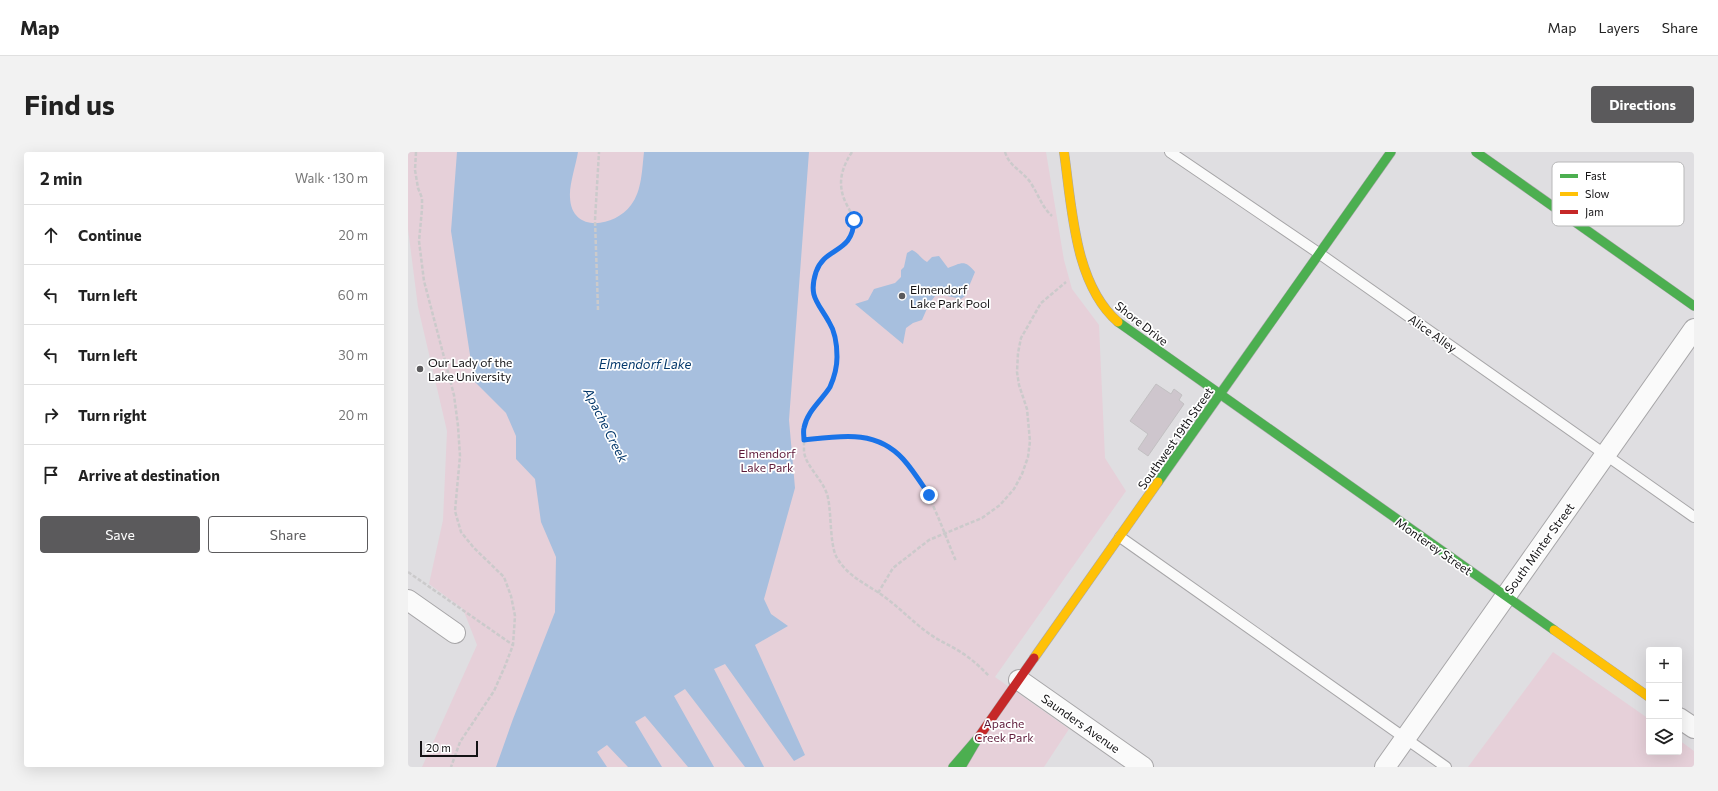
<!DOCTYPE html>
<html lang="en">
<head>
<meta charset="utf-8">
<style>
  body { margin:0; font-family:Commissioner,sans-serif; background:#f2f2f2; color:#222 }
  .controls { position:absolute; right:12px; bottom:12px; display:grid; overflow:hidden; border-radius:4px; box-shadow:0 4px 16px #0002 }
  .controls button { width:36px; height:36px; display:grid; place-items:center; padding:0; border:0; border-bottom:1px solid #e0e0e0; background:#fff; color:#222; font:20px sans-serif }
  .scale { position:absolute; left:12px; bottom:10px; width:58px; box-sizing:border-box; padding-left:4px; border:2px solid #141315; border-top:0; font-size:11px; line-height:14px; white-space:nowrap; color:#141315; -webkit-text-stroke:3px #fff; paint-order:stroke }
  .stop { position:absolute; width:12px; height:12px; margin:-9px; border:3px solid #1a73e8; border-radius:50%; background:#fff }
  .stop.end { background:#1a73e8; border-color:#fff; box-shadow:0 1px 4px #0008 }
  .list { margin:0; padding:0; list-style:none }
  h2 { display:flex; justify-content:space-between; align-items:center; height:52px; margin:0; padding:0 16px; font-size:17px }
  h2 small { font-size:13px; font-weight:400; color:#767676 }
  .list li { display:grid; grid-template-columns:26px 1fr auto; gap:12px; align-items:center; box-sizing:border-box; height:60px; padding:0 16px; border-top:1px solid #e0e0e0 }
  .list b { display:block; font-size:15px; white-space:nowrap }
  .list em { font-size:13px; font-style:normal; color:#767676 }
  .actions { display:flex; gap:8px; padding:12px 16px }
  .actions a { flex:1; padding:9px 0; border:1px solid #5b5a5c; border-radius:4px; text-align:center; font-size:14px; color:#5b5a5c }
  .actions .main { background:#5b5a5c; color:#fff }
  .icon { flex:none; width:22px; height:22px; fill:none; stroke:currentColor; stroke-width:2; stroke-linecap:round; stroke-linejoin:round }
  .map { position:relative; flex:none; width:1286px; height:615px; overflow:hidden; border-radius:4px }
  header { display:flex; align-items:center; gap:24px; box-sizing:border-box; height:56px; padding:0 20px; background:#fff; border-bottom:1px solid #e0e0e0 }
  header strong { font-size:19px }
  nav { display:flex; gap:22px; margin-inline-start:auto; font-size:14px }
  .intro { display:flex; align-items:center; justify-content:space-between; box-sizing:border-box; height:96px; padding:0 24px }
  h1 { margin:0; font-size:28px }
  .button { padding:10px 18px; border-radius:4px; background:#5b5a5c; color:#fff; font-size:14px; font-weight:700 }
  main { display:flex; gap:24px; padding:0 24px }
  aside { flex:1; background:#fff; border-radius:4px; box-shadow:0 4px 16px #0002 }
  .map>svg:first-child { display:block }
</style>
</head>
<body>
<header>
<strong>Map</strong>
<nav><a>Map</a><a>Layers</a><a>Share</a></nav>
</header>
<div class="intro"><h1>Find us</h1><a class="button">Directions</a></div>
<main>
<aside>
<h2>2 min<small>Walk · 130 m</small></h2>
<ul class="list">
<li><svg class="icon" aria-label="ahead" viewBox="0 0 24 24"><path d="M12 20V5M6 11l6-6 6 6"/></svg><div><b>Continue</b></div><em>20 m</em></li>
<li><svg class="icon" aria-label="left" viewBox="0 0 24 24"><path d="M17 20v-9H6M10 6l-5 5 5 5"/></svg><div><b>Turn left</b></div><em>60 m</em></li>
<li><svg class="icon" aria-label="left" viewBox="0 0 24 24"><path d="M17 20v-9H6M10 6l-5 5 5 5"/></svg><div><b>Turn left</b></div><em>30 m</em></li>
<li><svg class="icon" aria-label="right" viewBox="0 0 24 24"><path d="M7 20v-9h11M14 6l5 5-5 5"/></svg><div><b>Turn right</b></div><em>20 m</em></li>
<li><svg class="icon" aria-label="arrive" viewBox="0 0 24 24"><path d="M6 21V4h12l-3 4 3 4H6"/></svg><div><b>Arrive at destination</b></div></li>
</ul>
<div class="actions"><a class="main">Save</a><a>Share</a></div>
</aside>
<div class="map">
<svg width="1286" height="615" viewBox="0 0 1286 615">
  <rect width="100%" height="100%" fill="#dfdee1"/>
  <!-- green -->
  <g fill="#e6d0d9">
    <polygon points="0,0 638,0 656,108 664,137 691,173 697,306 718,339 587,525 661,577 636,615 14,615 69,493 55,457 21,432 35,368 39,279 10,155 0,77"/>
    <polygon points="1145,500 1241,567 1241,600 1271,600 1271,588 1286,599 1286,615 1060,615"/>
  </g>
  <!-- water -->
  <g fill="#a7bfde">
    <path d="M 49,0 L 170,0 C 168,13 161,33 162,45 C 163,82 207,75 223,53 C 234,39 234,17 236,0 L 401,0 L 381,268 L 387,336 L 356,447 L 363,462 L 380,474 L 347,493 L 397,603 L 386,609 L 317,512 L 306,517 L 356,615 L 337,615 L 277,537 L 266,544 L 306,615 L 280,615 L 237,564 L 227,570 L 254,615 L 220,615 L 199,593 L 189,600 L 199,615 L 88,615 L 105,567 L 147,460 L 148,405 L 133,370 L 127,327 L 108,307 L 108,284 L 98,261 L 66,229 L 43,79 Z"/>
    <path d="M 504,98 C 511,101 513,107 519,110 L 524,105 L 531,104 L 540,116 C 553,111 557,107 567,120 L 557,144 L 553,147 L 535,143 L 527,144 L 521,152 L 514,168 L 505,171 L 498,176 L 495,192 L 447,152 L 460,148 L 466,137 L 487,131 L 493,125 L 493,118 L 496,115 L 499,101 Z"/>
  </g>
  <!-- building -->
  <polygon fill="#cec6cd" stroke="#c2c0c2" points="748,232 763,242 766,237 774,243 771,248 776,252 740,304 730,297 740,282 722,269"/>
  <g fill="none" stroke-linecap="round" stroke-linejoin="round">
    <defs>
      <g id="lane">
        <polyline points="762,0 912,102 1286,365"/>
        <polyline points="712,385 1038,615"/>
      </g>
      <g id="street">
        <polyline points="0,448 47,481"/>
        <polyline points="611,528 735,615"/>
        <polyline points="1271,566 1286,576"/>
        <path d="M 977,615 C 1080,469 1184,323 1286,177"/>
      </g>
      <g id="fast">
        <polyline points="1068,0 1286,154"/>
        <polyline points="710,170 1146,478"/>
        <polyline points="750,330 983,0"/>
        <polyline points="545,615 570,586 553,615"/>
      </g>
      <g id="slow">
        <path d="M 656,0 C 664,55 666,132 710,170"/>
        <polyline points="1146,478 1241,545"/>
        <polyline points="626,506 750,330"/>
      </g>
      <polyline id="jam" points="570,586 626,506"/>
    </defs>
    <!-- lane casing -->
    <use href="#lane" stroke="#a7a6a8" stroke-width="12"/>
    <!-- street casing -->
    <use href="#street" stroke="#a7a6a8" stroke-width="22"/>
    <!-- fast casing -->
    <use href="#fast" stroke="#a7a6a8" stroke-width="10"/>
    <!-- slow casing -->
    <use href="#slow" stroke="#a7a6a8" stroke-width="10"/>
    <!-- jam casing -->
    <use href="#jam" stroke="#a7a6a8" stroke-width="10"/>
    <!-- path -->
    <g stroke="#cbcacb" stroke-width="2.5" stroke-dasharray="4 2" stroke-linecap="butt">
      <polyline points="8,0 7,18 10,36 14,46 14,57 11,89 16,129 46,243 50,274 52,304 47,359 53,380 66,396 96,425 103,444 107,464 105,493 97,514 86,539 52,590 43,615"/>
      <path d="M 444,0 C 434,15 429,31 437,49 C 441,58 447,65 446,76 C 443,99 414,99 408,121 C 398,157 427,162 429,196 C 429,208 428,222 422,233 C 415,248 401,257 396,274 C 395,278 396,282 396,287 C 396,291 396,295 396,300 C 398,314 414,327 419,342 C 424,358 421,392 429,406 C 441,426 461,433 478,446 C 494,458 507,472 523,483 C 533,490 544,494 554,501 C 564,507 573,516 581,524"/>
      <path d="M 597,0 C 602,16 616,19 624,33 C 631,44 634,55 644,64"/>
      <polyline points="190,158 187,68 191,0"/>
      <path d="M 396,288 C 411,286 427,283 442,284 C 508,285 527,361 548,409"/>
      <polyline points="0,420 105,493"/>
      <polyline points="470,441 485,416 521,388 574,366 592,353 606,337 614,322 620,305 622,289 619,257 611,233 609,220 610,201 613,186 633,151 658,130"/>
    </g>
    <!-- lane -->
    <use href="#lane" stroke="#fafafa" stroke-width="10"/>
    <!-- street -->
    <use href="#street" stroke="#fafafa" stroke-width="20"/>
    <!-- fast -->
    <use href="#fast" stroke="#4caf50" stroke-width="9"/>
    <!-- slow -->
    <use href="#slow" stroke="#ffc107" stroke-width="9"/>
    <!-- jam -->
    <use href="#jam" stroke="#c62828" stroke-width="9"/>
  </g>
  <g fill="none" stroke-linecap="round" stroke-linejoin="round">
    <!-- route -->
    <path stroke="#1a73e8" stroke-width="5" d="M 446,68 C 445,102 417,94 408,120 C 400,145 410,150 421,170 C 428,181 429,193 429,205 C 429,214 426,226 422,235 C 414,248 399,259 396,276 C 395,279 396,284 396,288 C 432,284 468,277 495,307 C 505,318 513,331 521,343"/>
  </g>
  <!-- markers -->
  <g fill="#5b5a5c" stroke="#fff" stroke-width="1.5">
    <circle cx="494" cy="144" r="4"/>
    <circle cx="12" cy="217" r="4"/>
  </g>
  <g text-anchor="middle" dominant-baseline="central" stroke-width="3.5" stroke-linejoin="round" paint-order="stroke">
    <!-- poi labels -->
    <g font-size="12" fill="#141315" stroke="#fff" text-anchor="start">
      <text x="502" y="137">Elmendorf<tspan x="502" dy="14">Lake Park Pool</tspan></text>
      <text x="20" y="210">Our Lady of the<tspan x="20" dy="14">Lake University</tspan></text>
    </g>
    <!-- street labels -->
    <g font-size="12" fill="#141315" stroke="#fff">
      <text transform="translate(734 171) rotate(38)">Shore Drive</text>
      <text transform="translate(1025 181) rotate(35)">Alice Alley</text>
      <text transform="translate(767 286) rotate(-55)">Southwest 19th Street</text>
      <text transform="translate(1026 394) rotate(35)">Monterey Street</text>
      <text transform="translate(1131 396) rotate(-54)">South Minter Street</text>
      <text transform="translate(673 571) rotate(35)">Saunders Avenue</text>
    </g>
    <!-- park labels -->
    <g font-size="12" fill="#5d1938" stroke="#fff">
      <text x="359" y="301">Elmendorf<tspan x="359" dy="14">Lake Park</tspan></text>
      <text x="596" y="571">Apache<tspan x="596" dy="14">Creek Park</tspan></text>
    </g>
    <!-- water labels -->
    <g font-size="13" font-style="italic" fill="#04386b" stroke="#fff">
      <text x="237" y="212">Elmendorf Lake</text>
      <text transform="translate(198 273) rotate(63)">Apache Creek</text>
    </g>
  </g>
  <!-- legend -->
  <rect x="1144" y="10" width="132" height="64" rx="6" fill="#fff" stroke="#b8b8b9" stroke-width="1"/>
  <rect x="1152" y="22" width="18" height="4" fill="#4caf50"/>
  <rect x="1152" y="40" width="18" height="4" fill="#ffc107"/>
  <rect x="1152" y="58" width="18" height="4" fill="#c62828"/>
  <g font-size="11" fill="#141315">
    <text x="1177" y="28">Fast</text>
    <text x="1177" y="46">Slow</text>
    <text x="1177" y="64">Jam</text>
  </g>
</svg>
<div class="controls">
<button>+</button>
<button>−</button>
<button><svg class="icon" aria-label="layers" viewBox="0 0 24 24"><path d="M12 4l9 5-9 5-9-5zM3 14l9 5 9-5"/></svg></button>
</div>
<div class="scale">20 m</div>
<div class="stop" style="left:446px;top:68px"></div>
<div class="stop end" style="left:521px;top:343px"></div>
</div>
</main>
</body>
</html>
